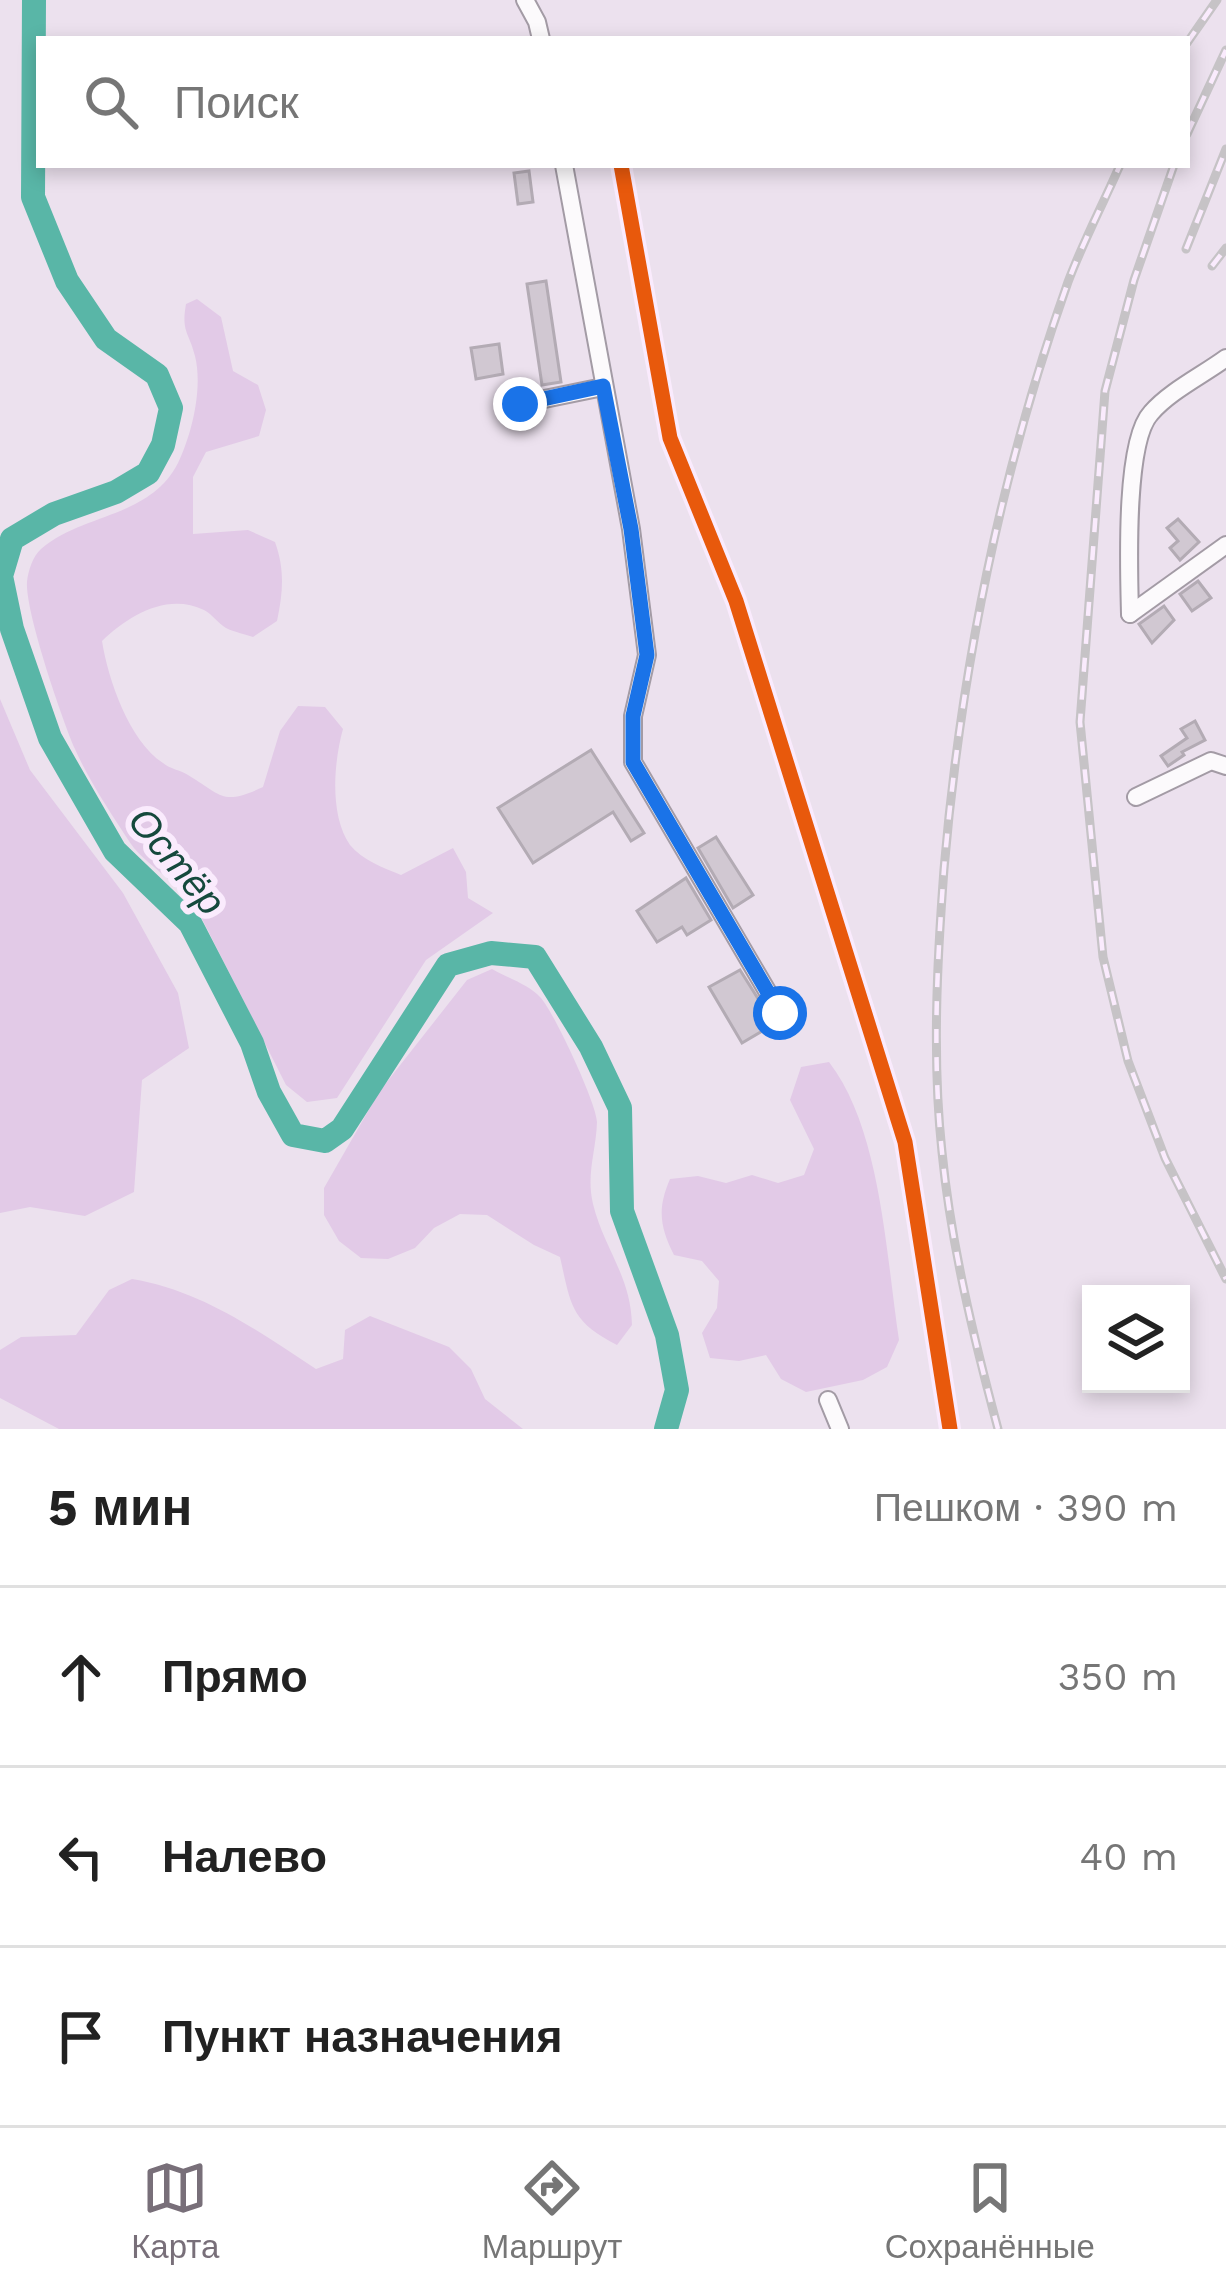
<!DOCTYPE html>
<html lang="ru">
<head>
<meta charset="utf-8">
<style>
  body { margin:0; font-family:"Work Sans",sans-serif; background:#f6f6f6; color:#222 }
  .controls { position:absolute; right:36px; bottom:36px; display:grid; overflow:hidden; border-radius:0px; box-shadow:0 6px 18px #0003 }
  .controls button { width:108px; height:108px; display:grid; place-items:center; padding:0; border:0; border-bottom:3px solid #e0e0e0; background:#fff; color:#222; font:60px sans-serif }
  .stop { position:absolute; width:36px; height:36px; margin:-27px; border:9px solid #1a73e8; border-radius:50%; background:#fff }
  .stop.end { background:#1a73e8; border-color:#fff; box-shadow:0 3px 12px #0008 }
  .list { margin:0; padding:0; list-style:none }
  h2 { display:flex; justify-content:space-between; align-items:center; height:156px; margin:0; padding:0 48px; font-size:51px }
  h2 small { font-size:39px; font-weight:400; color:#767676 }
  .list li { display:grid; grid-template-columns:78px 1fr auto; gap:36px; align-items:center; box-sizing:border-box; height:180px; padding:0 48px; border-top:3px solid #e0e0e0 }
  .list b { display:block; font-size:45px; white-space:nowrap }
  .list em { font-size:39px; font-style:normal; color:#767676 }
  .icon { flex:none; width:66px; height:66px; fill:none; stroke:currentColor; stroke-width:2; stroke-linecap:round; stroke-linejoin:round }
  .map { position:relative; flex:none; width:1226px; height:1429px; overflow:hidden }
  .search { position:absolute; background:#fff; box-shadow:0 6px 18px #0003; left:36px; right:36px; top:36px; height:132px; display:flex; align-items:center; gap:30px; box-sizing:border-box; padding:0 42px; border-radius:0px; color:#767676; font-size:45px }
  .sheet { height:696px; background:#fff }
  nav { display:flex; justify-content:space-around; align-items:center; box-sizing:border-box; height:168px; border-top:3px solid #e0e0e0; background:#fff; font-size:33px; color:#767676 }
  nav a { display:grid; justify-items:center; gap:6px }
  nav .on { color:#786f79 }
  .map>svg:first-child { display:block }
</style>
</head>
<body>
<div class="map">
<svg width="1226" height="1429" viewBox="0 0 1226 1429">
  <rect width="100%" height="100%" fill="#ece1ee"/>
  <!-- green -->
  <g fill="#e2cae7">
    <path d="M 197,299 L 221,317 L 233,371 L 258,385 L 266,410 L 259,436 L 206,452 L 193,477 L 193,534 L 248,530 L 275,542 C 285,570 283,592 277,621 L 253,637 C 245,634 234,632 226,628 C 218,623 212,614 204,610 C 167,592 128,616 102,641 C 108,679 129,741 163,763 C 170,769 180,770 188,775 C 223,796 222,806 263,787 L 280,731 L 298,706 L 325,707 L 343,729 C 334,761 329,815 350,845 C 362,860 384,868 401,875 L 453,848 L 466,872 L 468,898 L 493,913 L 426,960 L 337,1098 L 307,1102 L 286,1085 L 196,907 C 177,881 146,865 131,844 C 112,815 89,781 75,749 C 62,719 25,611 27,582 C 28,571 33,556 41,549 C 83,513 150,518 178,463 C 192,434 203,388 195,356 C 189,332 181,332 186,304 Z"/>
    <polygon points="0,699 30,770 123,893 178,993 189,1048 142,1080 134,1192 85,1216 30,1207 0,1213"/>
    <path d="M 492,969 C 506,977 529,985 540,997 C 553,1010 597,1104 597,1122 C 596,1152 586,1174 593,1204 C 604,1249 631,1276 632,1325 L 617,1345 C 570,1321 571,1305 560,1257 L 534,1245 L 487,1215 L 460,1214 L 434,1228 L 415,1248 L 388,1259 L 361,1258 L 339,1241 L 324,1215 L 324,1188 L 379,1092 L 467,980 Z"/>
    <path d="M 829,1062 C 881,1129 886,1255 899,1340 L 887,1367 L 863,1380 L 806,1392 L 781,1379 L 766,1355 L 739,1361 L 710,1358 L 702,1333 L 717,1308 L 719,1281 L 702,1261 L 674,1255 C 660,1227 657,1209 670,1179 L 698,1176 L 726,1183 L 752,1175 L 778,1183 L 804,1175 L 814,1149 L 790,1100 L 801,1067 Z"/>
    <path d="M 132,1279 C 203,1291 258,1331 316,1369 L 343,1359 L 345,1330 L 370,1316 L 449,1347 L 471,1369 L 485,1399 L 523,1429 L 59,1429 L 0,1398 L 0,1350 L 21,1337 L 76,1335 L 109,1290 Z"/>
  </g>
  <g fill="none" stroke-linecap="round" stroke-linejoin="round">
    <!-- river -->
    <polyline stroke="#59b6a7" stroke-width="24" points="34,0 33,197 67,281 106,339 157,375 171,408 163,445 148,473 116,492 54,514 12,539 1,576 12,629 50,738 115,851 190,923 252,1043 269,1092 293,1135 325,1141 342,1129 448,965 491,953 535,957 591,1047 620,1108 622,1211 667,1335 677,1390 666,1429"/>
  </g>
  <!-- building -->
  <g fill="#d1c8d2" stroke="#b3abb4" stroke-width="3">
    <polygon points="529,171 533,202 518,204 514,173"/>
    <polygon points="546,281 561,382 542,385 527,284"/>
    <polygon points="499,344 503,374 476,379 471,348"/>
    <polygon points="1178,519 1199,542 1180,560 1170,548 1178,541 1167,528"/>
    <polygon points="1198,581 1211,598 1192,611 1180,594"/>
    <polygon points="1164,606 1174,620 1152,643 1139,624"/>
    <polygon points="1195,721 1205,740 1182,752 1184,755 1168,766 1161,756 1187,738 1181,729"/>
    <polygon points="591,750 644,833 631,841 613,812 533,863 498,808"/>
    <polygon points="716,837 753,895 733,908 698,848"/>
    <polygon points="686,878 711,920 687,935 682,927 657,942 637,911"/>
    <polygon points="740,970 774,1024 742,1043 709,987"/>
  </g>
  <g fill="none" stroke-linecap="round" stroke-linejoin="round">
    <defs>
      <g id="minor">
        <polyline points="525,0 537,22 541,39"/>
        <polyline points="564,165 631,529 647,655 633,716 633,762 780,1013"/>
        <polyline points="621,165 670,438 736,601 905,1142 950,1429"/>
        <polyline points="520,404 603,387"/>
        <path d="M 1130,614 C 1129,572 1124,442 1151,413 C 1170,391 1203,375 1226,358"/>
        <polyline points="1130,614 1226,545"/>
        <polyline points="1136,797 1211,761 1226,766"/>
        <polyline points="828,1400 840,1429"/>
      </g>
    </defs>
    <!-- minor casing -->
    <use href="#minor" stroke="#a39ba5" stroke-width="20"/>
    <!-- minor -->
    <use href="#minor" stroke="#fcfafc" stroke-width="16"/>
    <defs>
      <g id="rail">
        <polyline points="1187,43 1217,0"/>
        <polyline points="1187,134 1226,50"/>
        <polyline points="1174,165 1134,280 1105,391 1080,722 1103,957 1128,1061 1165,1158 1226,1279"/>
        <polyline points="1186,249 1226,149"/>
        <polyline points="1212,266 1226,248"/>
        <path d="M 998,1429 C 974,1339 951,1245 942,1152 C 932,1059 937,962 944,869 C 961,669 1001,471 1068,282 C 1083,242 1103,204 1120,165"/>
      </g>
    </defs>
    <!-- rail casing -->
    <use href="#rail" stroke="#c6c3c6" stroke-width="9"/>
    <!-- rail -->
    <use href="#rail" stroke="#faebfd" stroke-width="4.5" stroke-dasharray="14" stroke-linecap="butt"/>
    <defs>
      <polyline id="cycleway" points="621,165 670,438 736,601 905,1142 950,1429"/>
    </defs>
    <!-- cycleway casing -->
    <use href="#cycleway" stroke="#faebfd" stroke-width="22"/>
    <!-- cycleway -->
    <use href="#cycleway" stroke="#e8590c" stroke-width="15"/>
  </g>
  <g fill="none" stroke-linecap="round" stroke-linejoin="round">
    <!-- route -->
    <polyline stroke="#1a73e8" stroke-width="15" points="520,404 603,386 631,529 647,655 633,716 633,762 780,1013"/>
  </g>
  <g text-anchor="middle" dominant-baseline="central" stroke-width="12" stroke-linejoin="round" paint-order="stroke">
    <!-- water labels -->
    <g font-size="39" font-style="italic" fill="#15493d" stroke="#faebfd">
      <text transform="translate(177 861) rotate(50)">Остёр</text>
    </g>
  </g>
</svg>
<div class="controls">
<button><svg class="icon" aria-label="layers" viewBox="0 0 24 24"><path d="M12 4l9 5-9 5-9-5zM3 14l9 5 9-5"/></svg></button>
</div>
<div class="stop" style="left:780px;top:1013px"></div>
<div class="stop end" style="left:520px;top:404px"></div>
<div class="search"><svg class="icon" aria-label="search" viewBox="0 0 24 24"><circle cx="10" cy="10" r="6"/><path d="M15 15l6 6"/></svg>Поиск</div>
</div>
<section class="sheet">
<h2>5 мин<small>Пешком · 390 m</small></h2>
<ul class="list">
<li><svg class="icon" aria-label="ahead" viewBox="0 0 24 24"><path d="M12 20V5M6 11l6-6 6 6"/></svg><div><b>Прямо</b></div><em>350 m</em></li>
<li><svg class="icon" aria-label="left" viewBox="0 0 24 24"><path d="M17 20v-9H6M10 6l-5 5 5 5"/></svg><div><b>Налево</b></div><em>40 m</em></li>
<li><svg class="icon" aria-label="arrive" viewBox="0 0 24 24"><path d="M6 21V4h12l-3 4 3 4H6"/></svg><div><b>Пункт назначения</b></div></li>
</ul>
</section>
<nav>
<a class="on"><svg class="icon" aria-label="map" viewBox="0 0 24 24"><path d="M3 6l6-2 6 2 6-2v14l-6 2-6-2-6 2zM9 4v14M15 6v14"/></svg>Карта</a>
<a><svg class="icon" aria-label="directions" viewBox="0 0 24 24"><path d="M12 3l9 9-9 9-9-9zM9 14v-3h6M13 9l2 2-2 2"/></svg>Маршрут</a>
<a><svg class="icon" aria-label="saved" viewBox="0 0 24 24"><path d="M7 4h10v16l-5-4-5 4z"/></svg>Сохранённые</a>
</nav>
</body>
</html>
